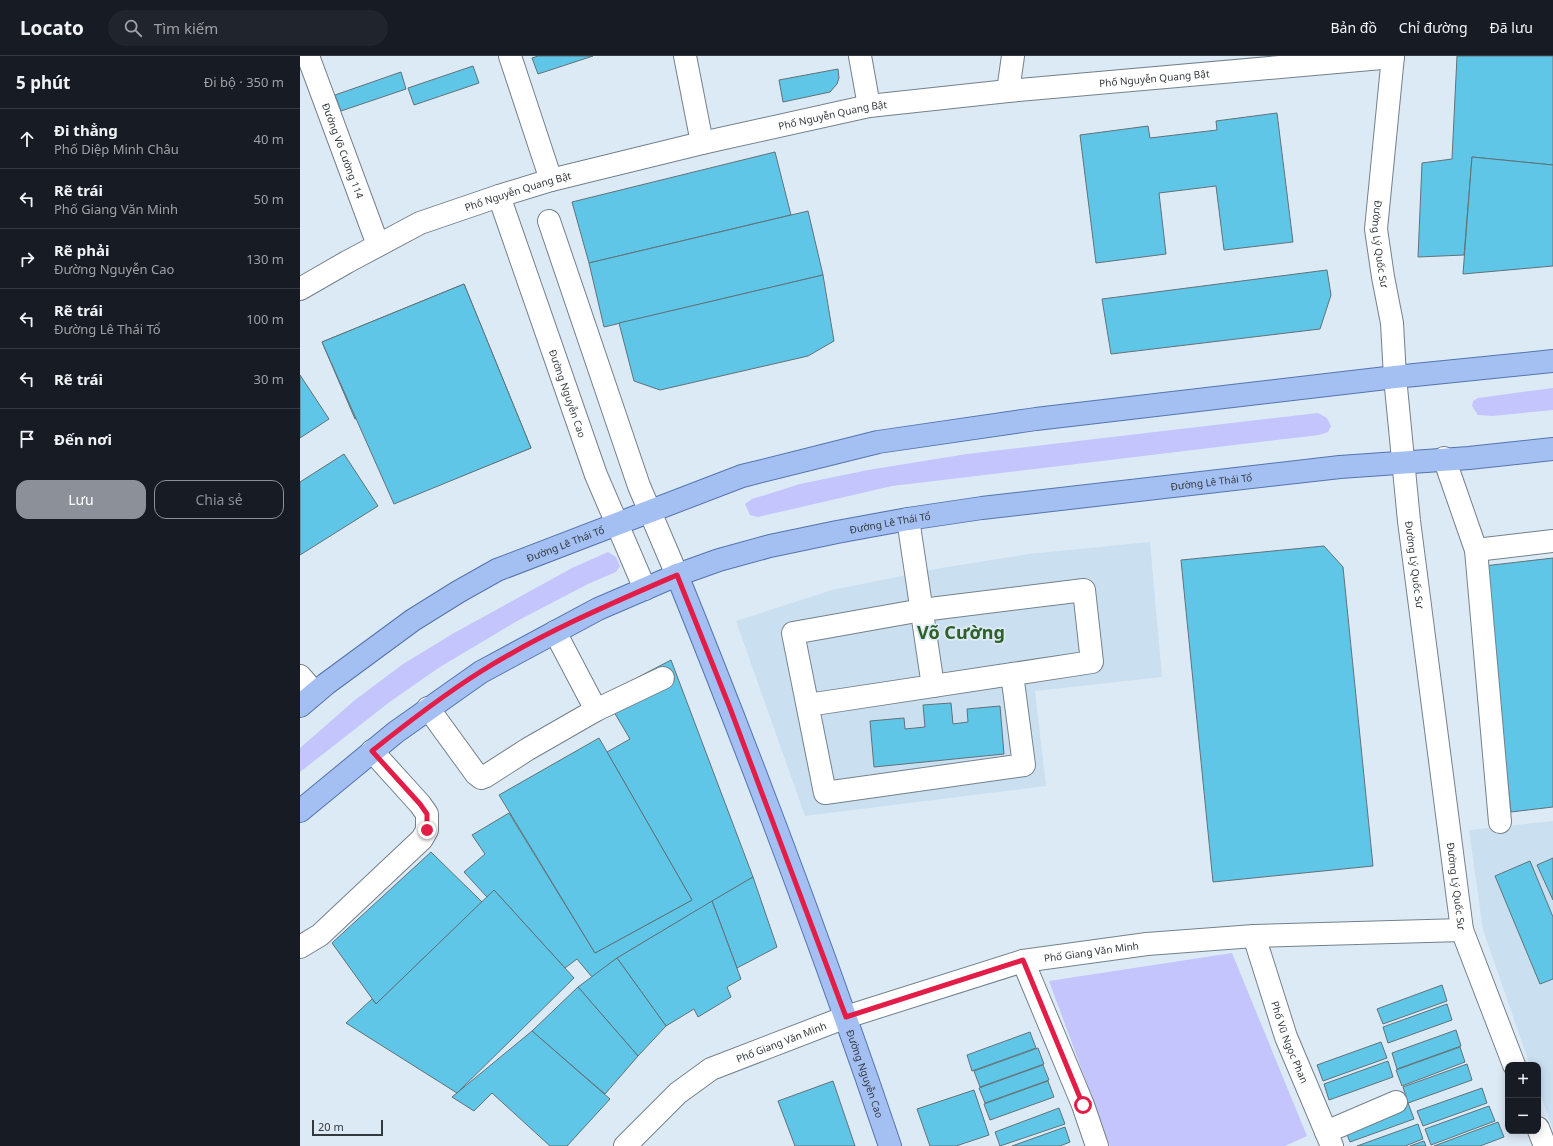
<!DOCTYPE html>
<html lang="vi">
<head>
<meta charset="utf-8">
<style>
  body { margin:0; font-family:"Noto Sans",sans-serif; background:#20242c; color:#f1f3f6 }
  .controls { position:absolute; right:12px; bottom:12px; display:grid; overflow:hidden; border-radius:8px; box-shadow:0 2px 10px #0003 }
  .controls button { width:36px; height:36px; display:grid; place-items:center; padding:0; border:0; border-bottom:1px solid #363941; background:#171b24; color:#f1f3f6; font:20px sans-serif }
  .scale { position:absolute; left:12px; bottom:10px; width:71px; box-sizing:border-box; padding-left:4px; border:2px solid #33393d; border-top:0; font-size:11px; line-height:14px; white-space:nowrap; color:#33393d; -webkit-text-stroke:3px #dceaf6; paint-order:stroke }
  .stop { position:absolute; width:12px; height:12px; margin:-9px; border:3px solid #e11d48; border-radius:50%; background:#fff }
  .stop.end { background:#e11d48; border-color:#fff; box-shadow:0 1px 4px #0008 }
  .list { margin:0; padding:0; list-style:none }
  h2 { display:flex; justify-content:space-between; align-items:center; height:52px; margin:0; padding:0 16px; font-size:17px }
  h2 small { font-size:13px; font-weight:400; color:#9ea1a6 }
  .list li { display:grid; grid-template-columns:26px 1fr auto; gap:12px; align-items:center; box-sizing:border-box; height:60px; padding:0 16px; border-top:1px solid #363941 }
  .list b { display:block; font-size:15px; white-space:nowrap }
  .list p { margin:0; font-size:13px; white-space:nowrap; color:#9ea1a6 }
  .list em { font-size:13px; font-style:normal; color:#9ea1a6 }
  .actions { display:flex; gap:8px; padding:12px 16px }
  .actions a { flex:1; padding:9px 0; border:1px solid #8c9099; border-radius:12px; text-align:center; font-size:14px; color:#8c9099 }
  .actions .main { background:#8c9099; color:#fff }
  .icon { flex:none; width:22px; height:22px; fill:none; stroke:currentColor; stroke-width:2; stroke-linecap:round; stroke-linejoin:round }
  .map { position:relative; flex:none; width:1253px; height:1090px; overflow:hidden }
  header { display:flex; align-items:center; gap:24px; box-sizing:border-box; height:56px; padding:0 20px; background:#171b24; border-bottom:1px solid #363941 }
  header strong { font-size:19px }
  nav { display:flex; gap:22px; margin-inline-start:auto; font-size:14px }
  .search { width:280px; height:36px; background:#20242c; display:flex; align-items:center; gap:10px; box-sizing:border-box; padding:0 14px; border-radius:22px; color:#9ea1a6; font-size:15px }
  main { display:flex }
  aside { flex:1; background:#171b24 }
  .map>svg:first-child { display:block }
</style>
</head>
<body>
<header>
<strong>Locato</strong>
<div class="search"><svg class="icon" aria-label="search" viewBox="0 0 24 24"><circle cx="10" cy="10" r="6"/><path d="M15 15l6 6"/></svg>Tìm kiếm</div>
<nav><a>Bản đồ</a><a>Chỉ đường</a><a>Đã lưu</a></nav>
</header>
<main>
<aside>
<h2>5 phút<small>Đi bộ · 350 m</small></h2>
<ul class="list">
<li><svg class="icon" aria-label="ahead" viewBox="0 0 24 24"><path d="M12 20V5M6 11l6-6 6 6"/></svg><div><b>Đi thẳng</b><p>Phố Diệp Minh Châu</p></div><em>40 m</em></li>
<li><svg class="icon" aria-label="left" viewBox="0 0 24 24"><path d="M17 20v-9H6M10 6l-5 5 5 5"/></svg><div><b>Rẽ trái</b><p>Phố Giang Văn Minh</p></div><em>50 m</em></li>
<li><svg class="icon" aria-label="right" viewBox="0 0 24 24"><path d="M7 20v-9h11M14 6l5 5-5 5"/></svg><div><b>Rẽ phải</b><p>Đường Nguyễn Cao</p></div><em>130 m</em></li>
<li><svg class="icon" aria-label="left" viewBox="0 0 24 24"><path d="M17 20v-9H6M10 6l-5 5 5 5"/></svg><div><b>Rẽ trái</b><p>Đường Lê Thái Tổ</p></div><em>100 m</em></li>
<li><svg class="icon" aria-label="left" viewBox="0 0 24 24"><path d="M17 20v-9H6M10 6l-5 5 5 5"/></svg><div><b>Rẽ trái</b></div><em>30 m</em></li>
<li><svg class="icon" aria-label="arrive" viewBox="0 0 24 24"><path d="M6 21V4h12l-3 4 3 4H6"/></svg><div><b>Đến nơi</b></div></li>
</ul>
<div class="actions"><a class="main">Lưu</a><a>Chia sẻ</a></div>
</aside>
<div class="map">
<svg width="1253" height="1090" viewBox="0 0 1253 1090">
  <rect width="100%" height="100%" fill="#dceaf6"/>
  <!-- built -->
  <g fill="#cadff0">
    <polygon points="850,486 862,621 735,635 746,730 505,760 436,565 532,534 641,512 729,498"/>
    <polygon points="1253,765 1253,1074 1238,1031 1238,1009 1230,1009 1183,874 1169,774"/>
  </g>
  <!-- green -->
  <g fill="#c3c5fc">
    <polygon points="1253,332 1253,354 1192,360 1178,359 1172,350 1173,345 1178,342"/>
    <polygon points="1018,357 1027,362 1031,370 1028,376 1019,379 592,430 458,461 450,459 445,448 452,443 500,428 568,414 667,398"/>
    <polygon points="308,496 316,501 320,510 316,516 288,528 217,565 140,611 91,645 0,716 0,692 55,644 103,608 154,577 272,512"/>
    <polygon points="932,897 1007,1080 985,1090 810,1090 749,925"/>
  </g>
  <!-- building -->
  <g fill="#5fc6e8" stroke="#617278">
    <polygon points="238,0 293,0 238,18 232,2"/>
    <polygon points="1157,0 1253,0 1253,109 1172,101 1164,199 1118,201 1122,107 1152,103"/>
    <polygon points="173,10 179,27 114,49 108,32"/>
    <polygon points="538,13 539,22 537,28 530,36 483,46 479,24"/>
    <polygon points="101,16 106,33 41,55 35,39"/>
    <polygon points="977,57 993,186 924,194 916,130 859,137 866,198 796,207 780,79 848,70 850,82 917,74 916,65"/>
    <polygon points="475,96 491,159 289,207 272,146"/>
    <polygon points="1172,101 1253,109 1253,210 1163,218"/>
    <polygon points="508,155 523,219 304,271 289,207"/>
    <polygon points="1027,214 1031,239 1020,273 811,298 802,243"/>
    <polygon points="523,219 534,285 508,300 360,334 334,325 319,267"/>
    <polygon points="164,228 231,392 156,422 121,336 55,363 22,286"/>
    <polygon points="164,228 231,392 94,448 22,286"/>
    <polygon points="0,319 29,363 0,382"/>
    <polygon points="44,398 78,450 0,499 0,426"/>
    <polygon points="1024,490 1043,511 1073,810 913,826 881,504"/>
    <polygon points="1253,502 1253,751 1211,756 1184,510"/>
    <polygon points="371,604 453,821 317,902 292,921 277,903 265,912 194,834 187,841 164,816 185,798 172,779 209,757 295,897 392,844 307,696 330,683 304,639"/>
    <polygon points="651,647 653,668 668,666 667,653 700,650 704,698 574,711 570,665 604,662 605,673 625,671 623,649"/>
    <polygon points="299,682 392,844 295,897 199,739"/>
    <polygon points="131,796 182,846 76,948 32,887"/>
    <polygon points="1253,802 1253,844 1237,809"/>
    <polygon points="1230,805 1253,861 1253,923 1240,928 1195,820"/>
    <polygon points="453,821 477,891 437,912 412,845"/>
    <polygon points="194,834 274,922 157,1037 46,967 72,943 76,948"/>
    <polygon points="412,845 441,923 427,931 431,941 398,961 394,953 366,970 317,902"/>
    <polygon points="317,902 366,970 338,1000 278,931"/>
    <polygon points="1142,929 1147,945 1083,968 1077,953"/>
    <polygon points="278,931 338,1000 305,1038 232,975"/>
    <polygon points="1147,948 1152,964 1088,987 1083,971"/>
    <polygon points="1156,974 1161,990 1097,1013 1092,997"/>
    <polygon points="232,975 310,1043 267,1090 250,1090 192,1037 174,1055 152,1041"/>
    <polygon points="730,976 736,992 672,1015 667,999"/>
    <polygon points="1081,986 1087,1002 1023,1025 1017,1009"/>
    <polygon points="1160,991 1165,1006 1102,1030 1096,1014"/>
    <polygon points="738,992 744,1008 680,1031 674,1015"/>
    <polygon points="1088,1005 1093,1021 1029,1044 1024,1028"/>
    <polygon points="1167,1008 1172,1024 1108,1047 1103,1031"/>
    <polygon points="743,1009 749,1024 685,1047 679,1032"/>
    <polygon points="533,1025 555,1090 495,1090 478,1045"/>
    <polygon points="748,1025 754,1041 690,1064 684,1048"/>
    <polygon points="1182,1032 1187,1047 1123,1070 1117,1055"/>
    <polygon points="674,1034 689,1079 656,1090 630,1090 617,1053"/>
    <polygon points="1108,1047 1114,1063 1050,1086 1044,1071"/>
    <polygon points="1189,1050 1195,1065 1131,1089 1125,1073"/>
    <polygon points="759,1052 765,1068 700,1090 695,1076"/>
    <polygon points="1198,1066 1204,1081 1180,1090 1134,1090"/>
    <polygon points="1118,1068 1123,1083 1105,1090 1057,1090"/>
    <polygon points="765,1071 770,1086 760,1090 712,1090"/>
    <polygon points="1124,1085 1126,1090 1110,1090"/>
  </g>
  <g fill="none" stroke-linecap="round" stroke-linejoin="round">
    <defs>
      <g id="minor">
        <path id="s1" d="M 8,0 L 78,189"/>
        <polyline points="210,0 251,124"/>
        <polyline points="385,0 402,87"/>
        <polyline points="560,0 569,50"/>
        <path id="s2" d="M 1093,0 L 1076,173 L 1083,221 L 1092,267 L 1095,321 L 1109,465 L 1162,874 L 1214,1009"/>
        <polyline points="708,35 713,0"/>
        <path id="s3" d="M 199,140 L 296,419 L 345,533"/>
        <polyline points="249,165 339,430 377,519"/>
        <path id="s4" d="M 0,233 L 47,206 L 120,167 L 199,140 L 251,124 L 402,87 L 569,50 L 708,35 L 1093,1"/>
        <polyline points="1144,402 1176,494"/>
        <polyline points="608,463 633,630"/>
        <polyline points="0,620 15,637"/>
        <polyline points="508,649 792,606 784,534 622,554 493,577 525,737 724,709 712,618"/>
        <polyline points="128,652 176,718 181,722 186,720 228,693 296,654 255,576"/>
        <polyline points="296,654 363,622"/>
        <polyline points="1200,766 1176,494 1253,485"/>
        <path id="s5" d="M 954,880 L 986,981 L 1032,1090"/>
        <polyline points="0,891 20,879 122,783 127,774 127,758 120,748 72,695"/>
        <polyline points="723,905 783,1049 797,1090"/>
        <polyline points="1238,1072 1245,1090"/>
        <polyline points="1026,1076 1096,1046"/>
        <path id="s6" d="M 325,1090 L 378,1037 L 411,1013 L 546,961 L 723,905 L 847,888 L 954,880 L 1162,874"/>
      </g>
      <g id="major">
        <path id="s7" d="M 377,519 C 453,707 525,898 590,1090"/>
        <path id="s8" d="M 0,650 L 26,628 L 113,564 L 158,536 L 197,514 L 442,420 L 578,386 L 736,363 L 1095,321 L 1253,305"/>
        <path id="s9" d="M 0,755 L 96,676 L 181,616 L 298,553 L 377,519 L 419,504 L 470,490 L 537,476 L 608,463 L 682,452 L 1040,411 L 1169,402 L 1253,393"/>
      </g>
    </defs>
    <!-- minor casing -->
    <use href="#minor" stroke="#74818b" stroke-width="24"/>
    <!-- major casing -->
    <use href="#major" stroke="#5574ad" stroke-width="24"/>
    <!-- minor -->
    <use href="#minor" stroke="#fff" stroke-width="22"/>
    <!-- major -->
    <use href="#major" stroke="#a4bff2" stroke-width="22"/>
  </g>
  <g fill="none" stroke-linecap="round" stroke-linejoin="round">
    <!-- route -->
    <path stroke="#e11d48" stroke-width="5" d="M 127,774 L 127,758 L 120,748 L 72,695 C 107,667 142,640 180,616 C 242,577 310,548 377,519 L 430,652 L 546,961 L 723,904 L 783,1049"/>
  </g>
  <g text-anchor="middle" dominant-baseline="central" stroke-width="3.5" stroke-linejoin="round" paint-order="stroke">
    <!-- street labels -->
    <g font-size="10" fill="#33393d" stroke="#dceaf6">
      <text stroke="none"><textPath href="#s4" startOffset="888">Phố Nguyễn Quang Bật</textPath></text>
      <text stroke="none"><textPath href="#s4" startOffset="564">Phố Nguyễn Quang Bật</textPath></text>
      <text stroke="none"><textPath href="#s1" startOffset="101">Đường Võ Cường 114</textPath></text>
      <text stroke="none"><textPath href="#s4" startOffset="240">Phố Nguyễn Quang Bật</textPath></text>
      <text stroke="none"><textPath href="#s2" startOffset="189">Đường Lý Quốc Sư</textPath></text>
      <text stroke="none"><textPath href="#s3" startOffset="209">Đường Nguyễn Cao</textPath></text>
      <text stroke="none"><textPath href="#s9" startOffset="991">Đường Lê Thái Tổ</textPath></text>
      <text stroke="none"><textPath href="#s9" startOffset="667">Đường Lê Thái Tổ</textPath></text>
      <text stroke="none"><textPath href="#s8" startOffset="313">Đường Lê Thái Tổ</textPath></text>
      <text stroke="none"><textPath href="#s2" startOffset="512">Đường Lý Quốc Sư</textPath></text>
      <text stroke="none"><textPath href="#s2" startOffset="836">Đường Lý Quốc Sư</textPath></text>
      <text stroke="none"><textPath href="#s6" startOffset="515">Phố Giang Văn Minh</textPath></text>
      <text stroke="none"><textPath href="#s6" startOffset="191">Phố Giang Văn Minh</textPath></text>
      <text stroke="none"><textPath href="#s5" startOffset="112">Phố Vũ Ngọc Phan</textPath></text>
      <text stroke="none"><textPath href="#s7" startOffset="533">Đường Nguyễn Cao</textPath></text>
    </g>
    <!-- town labels -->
    <g font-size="18" font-weight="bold" fill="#306029" stroke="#dceaf6">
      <text x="661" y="576">Võ Cường</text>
    </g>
  </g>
</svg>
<div class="controls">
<button>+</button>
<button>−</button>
</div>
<div class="scale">20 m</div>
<div class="stop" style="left:783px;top:1049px"></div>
<div class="stop end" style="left:127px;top:774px"></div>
</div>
</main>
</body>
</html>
